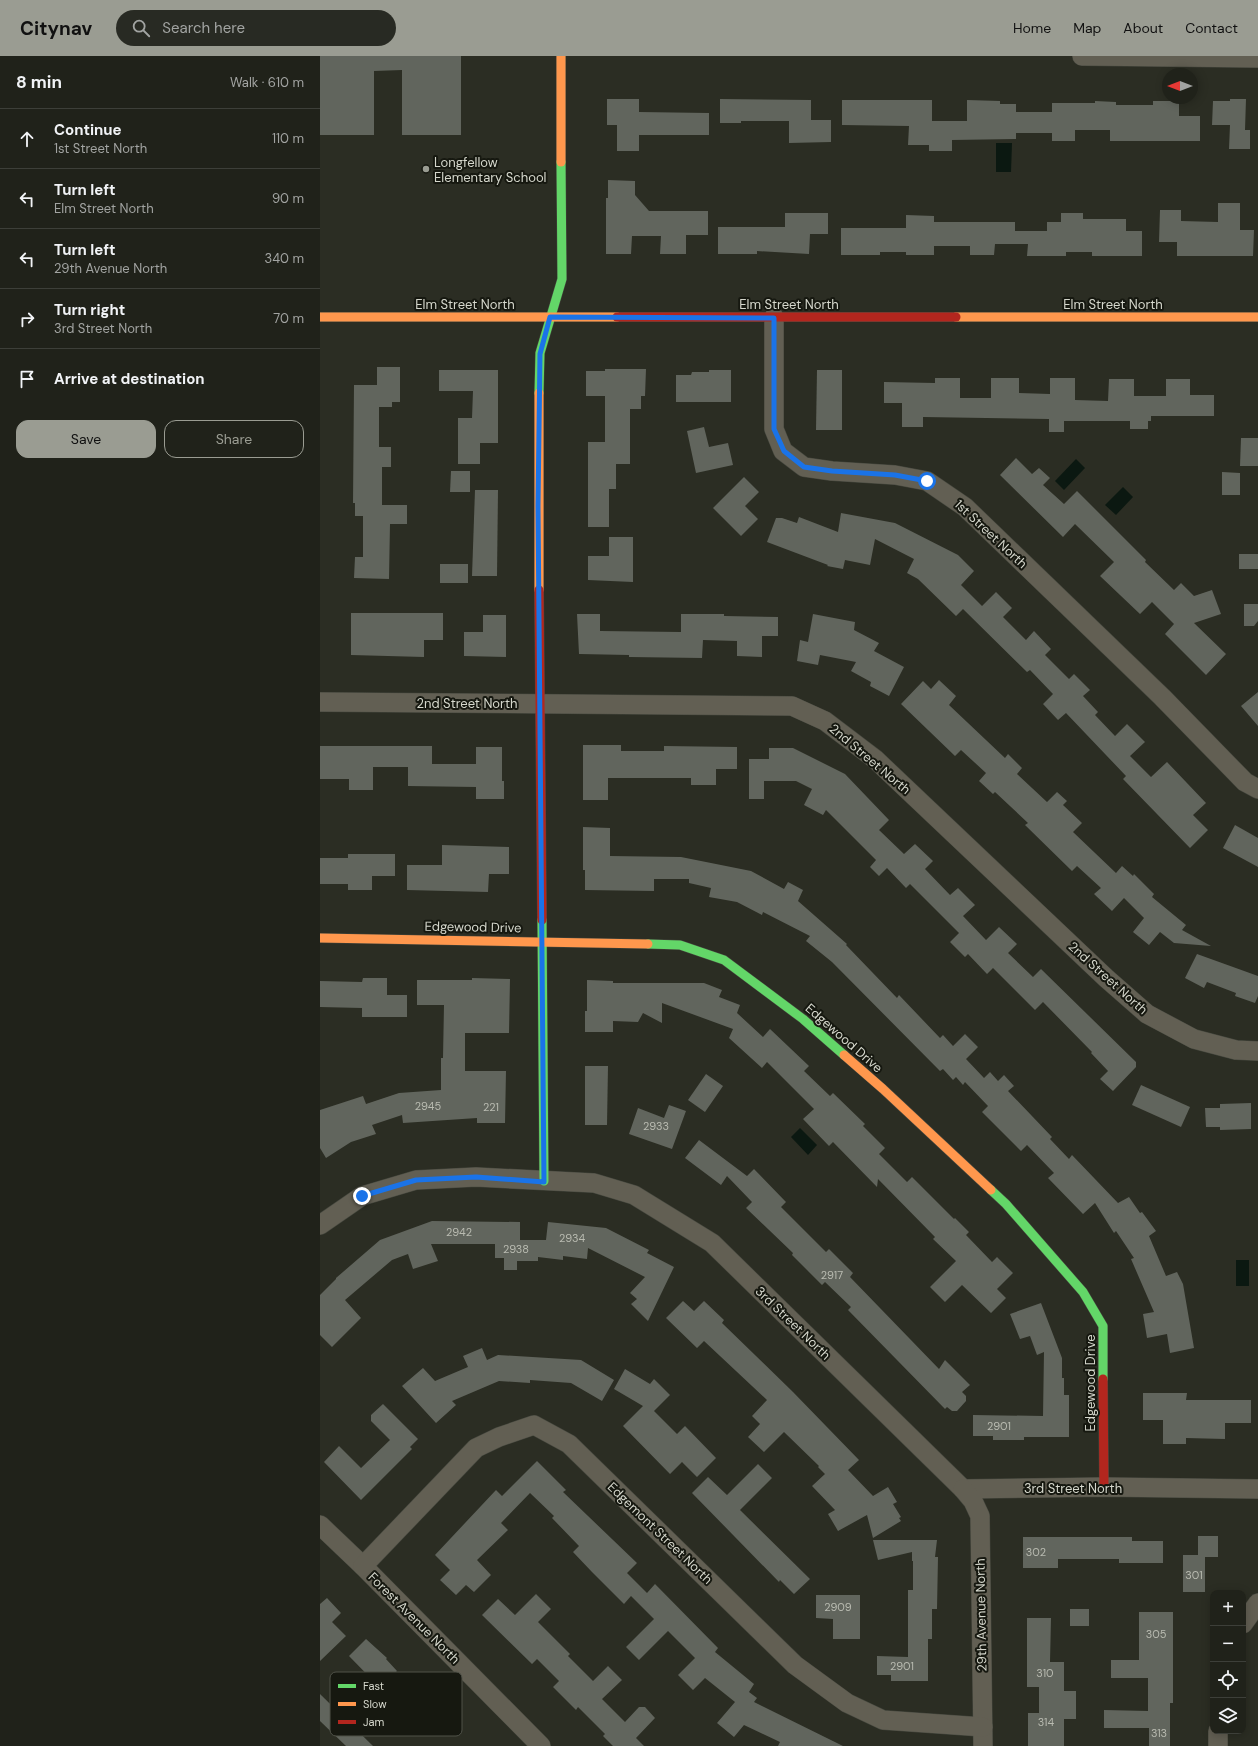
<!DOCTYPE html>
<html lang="en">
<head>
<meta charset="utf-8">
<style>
  body { margin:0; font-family:"DM Sans",sans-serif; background:#282a23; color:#f1f3f6 }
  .controls { position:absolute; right:12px; bottom:12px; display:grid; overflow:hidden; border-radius:8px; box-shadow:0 2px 10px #0003 }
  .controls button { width:36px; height:36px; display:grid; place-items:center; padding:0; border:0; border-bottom:1px solid #3d3f39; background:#20221a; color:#f1f3f6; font:20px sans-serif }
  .compass { position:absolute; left:842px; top:12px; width:36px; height:36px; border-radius:50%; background:#20221a; box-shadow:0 2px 10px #0003; rotate:270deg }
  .stop { position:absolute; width:12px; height:12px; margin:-9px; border:3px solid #1a73e8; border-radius:50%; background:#fff }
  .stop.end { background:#1a73e8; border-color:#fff; box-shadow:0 1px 4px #0008 }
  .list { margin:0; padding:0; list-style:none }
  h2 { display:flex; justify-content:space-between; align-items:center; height:52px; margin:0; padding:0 16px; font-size:17px }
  h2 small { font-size:13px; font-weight:400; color:#a2a4a2 }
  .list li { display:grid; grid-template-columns:26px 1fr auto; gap:12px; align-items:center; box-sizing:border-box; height:60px; padding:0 16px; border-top:1px solid #3d3f39 }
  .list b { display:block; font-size:15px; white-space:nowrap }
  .list p { margin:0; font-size:13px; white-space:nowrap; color:#a2a4a2 }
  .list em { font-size:13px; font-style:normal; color:#a2a4a2 }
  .actions { display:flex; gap:8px; padding:12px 16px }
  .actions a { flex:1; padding:9px 0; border:1px solid #9a9c92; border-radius:12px; text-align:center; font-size:14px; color:#9a9c92 }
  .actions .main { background:#9a9c92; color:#111 }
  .icon { flex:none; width:22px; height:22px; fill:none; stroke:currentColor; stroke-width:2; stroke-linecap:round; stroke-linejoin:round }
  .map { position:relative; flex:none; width:938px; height:1690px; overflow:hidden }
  header { display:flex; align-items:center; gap:24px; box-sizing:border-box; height:56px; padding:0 20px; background:#9a9c92; color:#111 }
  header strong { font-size:19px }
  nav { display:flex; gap:22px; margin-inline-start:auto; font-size:14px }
  .search { width:280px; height:36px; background:#282a23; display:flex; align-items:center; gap:10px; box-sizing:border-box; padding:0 14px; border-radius:22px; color:#a2a4a2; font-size:15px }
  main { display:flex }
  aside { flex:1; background:#20221a }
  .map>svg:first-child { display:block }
</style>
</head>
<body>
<header>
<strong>Citynav</strong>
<div class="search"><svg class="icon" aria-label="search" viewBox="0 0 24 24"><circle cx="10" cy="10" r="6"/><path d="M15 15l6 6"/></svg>Search here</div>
<nav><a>Home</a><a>Map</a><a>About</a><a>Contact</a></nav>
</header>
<main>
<aside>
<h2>8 min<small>Walk · 610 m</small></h2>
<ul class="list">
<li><svg class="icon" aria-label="ahead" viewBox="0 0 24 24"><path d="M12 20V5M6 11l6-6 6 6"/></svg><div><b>Continue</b><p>1st Street North</p></div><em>110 m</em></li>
<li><svg class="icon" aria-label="left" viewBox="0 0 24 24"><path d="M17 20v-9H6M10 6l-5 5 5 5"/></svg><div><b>Turn left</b><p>Elm Street North</p></div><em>90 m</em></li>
<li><svg class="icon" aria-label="left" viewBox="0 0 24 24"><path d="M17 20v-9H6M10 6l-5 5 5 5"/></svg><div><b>Turn left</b><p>29th Avenue North</p></div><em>340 m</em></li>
<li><svg class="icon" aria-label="right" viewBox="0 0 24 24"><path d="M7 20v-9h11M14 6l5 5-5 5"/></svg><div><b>Turn right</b><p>3rd Street North</p></div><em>70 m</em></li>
<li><svg class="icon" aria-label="arrive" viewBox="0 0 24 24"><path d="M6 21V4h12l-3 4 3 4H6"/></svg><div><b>Arrive at destination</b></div></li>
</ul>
<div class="actions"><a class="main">Save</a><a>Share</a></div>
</aside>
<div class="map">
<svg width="938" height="1690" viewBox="0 0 938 1690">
  <rect width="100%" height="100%" fill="#2b2d23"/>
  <!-- water -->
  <g fill="#0b1811">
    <polygon points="676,87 692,87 691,116 676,116"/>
    <polygon points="756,403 765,412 744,434 735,425"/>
    <polygon points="803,431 813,441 796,459 785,449"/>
    <polygon points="480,1072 497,1089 488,1099 471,1081"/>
    <rect x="916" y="1204" width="13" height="26"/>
  </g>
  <!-- building -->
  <g fill="#61655d">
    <polygon points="0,0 141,0 141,79 82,79 82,14 54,15 54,79 0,79"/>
    <polygon points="287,43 319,43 319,56 389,57 389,79 319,79 319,95 297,95 297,69 287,69"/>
    <polygon points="400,43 491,44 491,64 511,64 511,86 469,87 469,65 421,65 421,67 400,67"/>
    <polygon points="910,43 926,43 925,74 930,74 930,93 909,93 910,69 892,69 893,45 910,45"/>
    <polygon points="522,44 612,44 612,65 647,65 647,44 680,45 680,48 696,48 696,56 732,56 732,47 775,47 775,45 796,46 796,49 833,49 833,45 859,45 859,60 880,60 880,85 790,85 790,74 755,74 755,85 732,85 732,77 696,77 696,83 632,84 632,95 609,95 609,89 588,89 589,70 522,69"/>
    <polygon points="288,124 315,125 315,139 329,155 388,155 388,179 366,179 366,198 340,198 341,180 312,180 311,198 286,198 286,142 288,142"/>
    <polygon points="898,147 920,147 920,174 934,174 933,200 857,200 857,186 839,186 840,154 861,154 861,165 898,166"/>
    <polygon points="465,157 508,157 508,178 490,178 489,198 437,195 437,198 398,198 398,171 465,171"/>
    <polygon points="741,157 763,157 763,163 806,163 806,175 822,175 822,200 772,200 772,196 746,196 746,200 707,200 708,188 675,188 674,199 650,199 650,190 614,190 614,199 586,199 586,196 560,196 560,199 521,199 521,172 586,172 586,159 614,160 614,166 695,166 695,175 727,175 727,166 741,166"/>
    <polygon points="57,311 80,311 80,346 72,346 72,351 59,351 59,391 71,391 71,411 62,411 62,449 87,449 87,468 70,468 69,523 34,522 35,501 43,501 43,460 35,460 35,447 33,447 34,329 57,329"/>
    <polygon points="285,313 326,313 325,340 321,340 321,353 310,353 310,408 296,408 296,433 289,433 289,471 268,471 268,386 285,386 285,340 266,340 266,315 285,315"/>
    <polygon points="119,314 178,314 178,387 160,387 160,408 138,408 138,362 152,362 153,335 119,335"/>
    <polygon points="389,314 411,314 411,346 356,346 356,319 371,319 372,316 389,316"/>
    <polygon points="497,314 522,314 522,374 496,374"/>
    <polygon points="615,322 640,322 640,342 671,342 671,322 699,322 699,337 730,338 730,322 755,322 755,344 788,345 789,323 814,323 814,340 846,340 846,323 870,323 870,339 894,339 894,360 831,360 831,365 828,365 828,373 810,373 810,365 744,365 744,376 729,376 729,363 603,361 603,371 582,371 582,347 564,347 564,326 615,327"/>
    <polygon points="384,371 389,391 408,387 413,409 376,417 367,375"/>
    <polygon points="921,382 938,382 938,410 920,410"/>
    <polygon points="696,402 712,418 719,412 730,422 723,429 744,448 757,435 826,504 825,506 854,534 861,527 874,540 892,534 901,558 874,567 906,598 886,619 845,578 854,568 832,546 820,558 780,520 794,506 755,468 743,481 680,419"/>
    <polygon points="131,415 150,415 150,436 130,436"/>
    <polygon points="902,416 920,417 920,439 902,439"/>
    <polygon points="424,421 439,436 425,450 438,463 421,480 393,452"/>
    <polygon points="155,434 178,434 177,520 152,520"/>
    <polygon points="521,457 575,467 638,499 654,515 641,529 662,550 676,536 692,552 683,561 706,584 714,575 731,593 725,599 749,623 754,618 770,634 763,640 778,656 775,659 795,680 807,668 825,686 810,700 831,721 847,706 886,747 873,759 888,774 870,792 803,723 806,720 746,657 738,664 723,648 733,638 710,614 707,616 643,553 636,560 598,523 587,517 594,503 555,483 550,509 525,504 523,513 507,510 508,509 447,486 456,462 462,462 477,467 479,461 518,476"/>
    <polygon points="289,481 313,481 313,526 268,524 268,500 289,500"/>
    <rect x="919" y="498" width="19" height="15"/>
    <rect x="120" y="508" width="28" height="19"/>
    <polygon points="924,548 938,548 938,565 934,570 924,570"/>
    <polygon points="31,557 123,557 123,584 104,584 104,601 31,599"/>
    <polygon points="257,558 280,558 280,575 361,576 361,558 404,558 404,560 458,561 458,580 442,580 442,601 417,600 417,585 383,584 382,602 309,601 309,599 259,598"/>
    <polygon points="493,558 535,566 534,574 559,587 554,595 584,611 569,640 550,630 551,626 531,615 536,606 500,599 498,609 477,605 480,584 488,586"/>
    <polygon points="163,559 186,559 186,601 144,600 144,576 163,576"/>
    <polygon points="619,624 636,640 629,649 685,702 688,698 702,712 697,718 727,746 737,736 747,745 743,749 762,767 753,776 796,817 802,810 813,820 814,818 834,838 832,841 866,869 862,874 891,890 854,887 840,876 829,889 813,876 824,862 804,842 792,855 774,838 781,832 757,810 752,815 705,769 708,767 675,736 673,738 659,725 666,717 641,694 635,700 581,648 603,625 611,633"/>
    <polygon points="938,636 938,670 921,650"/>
    <polygon points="263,689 301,689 301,695 344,695 344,690 417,691 417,713 396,713 396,729 371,729 371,722 288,722 288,744 263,744"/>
    <polygon points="0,690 112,690 112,708 156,708 156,691 182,691 182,725 184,725 184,743 156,743 156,731 88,730 88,711 53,711 53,734 29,734 29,723 0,723"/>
    <polygon points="449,692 473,692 525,718 569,764 559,774 584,798 595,788 613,805 605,813 630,839 638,832 655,849 643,860 666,884 679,871 697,888 688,897 713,921 721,913 816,1006 816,1011 793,1035 780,1023 788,1015 771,997 772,996 723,946 715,954 673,912 667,918 648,898 645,901 630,886 639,877 590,828 586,832 567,812 559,820 550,811 556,804 506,754 503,759 484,749 492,733 476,725 444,725 444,743 429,743 429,703 449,703"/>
    <polygon points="915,769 938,782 938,811 903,792"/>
    <polygon points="263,771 290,772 290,800 361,801 431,815 464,833 468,826 483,834 478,845 527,888 526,889 577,942 579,939 620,982 623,979 633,990 645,978 658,991 646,1003 664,1022 670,1016 678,1025 684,1019 694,1030 688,1035 732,1081 730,1083 749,1103 752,1099 798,1147 809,1141 820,1157 822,1156 836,1175 829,1180 846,1220 857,1216 863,1228 874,1292 850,1297 847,1278 827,1282 823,1258 834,1256 811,1203 814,1202 796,1175 794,1177 775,1147 763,1158 728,1122 734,1117 707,1089 701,1095 662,1056 668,1050 645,1026 643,1029 636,1021 633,1024 623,1013 620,1015 512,906 486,885 490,880 443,856 442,859 417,846 389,841 391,832 369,827 369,823 334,823 334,835 265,834 265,814 263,814"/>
    <polygon points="122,789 189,791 189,818 169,818 168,836 87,834 87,809 122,809"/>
    <polygon points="28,798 75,798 75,820 52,820 52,834 28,834 28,828 0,828 0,802 28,802"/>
    <polygon points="877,898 938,920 938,940 935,947 915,940 916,937 887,926 884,932 865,922"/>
    <polygon points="43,922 67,922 67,939 87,939 87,961 42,961 42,952 0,951 0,925 42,926"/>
    <polygon points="152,922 190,923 189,977 145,977 145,1015 186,1015 185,1067 157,1067 157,1062 83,1067 82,1059 52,1069 56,1078 31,1086 6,1102 0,1092 0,1054 43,1040 46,1048 79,1037 121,1034 121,1002 123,1002 124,949 97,949 97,924 152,924"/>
    <polygon points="267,924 293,925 293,927 384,927 402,934 399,941 420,949 417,957 443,981 450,973 489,1010 484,1015 510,1040 513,1037 545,1068 543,1070 565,1092 559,1098 587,1126 592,1121 634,1163 635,1162 649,1176 646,1179 672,1206 677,1201 693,1217 677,1233 686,1242 671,1257 642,1229 625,1246 610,1231 636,1205 613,1183 615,1181 558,1123 557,1131 513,1086 509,1090 483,1063 494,1053 447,1006 442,1012 409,982 413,973 342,947 342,967 323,957 318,966 293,965 293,976 265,976 265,955 267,955"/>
    <polygon points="265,1010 288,1010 287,1069 265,1069"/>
    <polygon points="386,1018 403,1030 385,1056 368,1044"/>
    <polygon points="821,1029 870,1051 861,1071 812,1049"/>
    <polygon points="931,1047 931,1073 900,1074 900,1071 886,1071 885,1052 900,1052 900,1048"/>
    <polygon points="349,1049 366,1055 352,1093 309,1078 318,1052 344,1062"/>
    <polygon points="379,1084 427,1120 434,1113 466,1146 461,1151 506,1196 509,1193 533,1217 530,1221 619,1313 625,1304 650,1329 642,1336 646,1340 646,1345 637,1355 632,1355 627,1351 625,1353 528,1254 531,1251 505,1226 502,1229 472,1199 473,1197 426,1152 432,1146 407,1120 401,1129 365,1102"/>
    <polygon points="112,1165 200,1166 200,1184 226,1184 228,1166 286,1172 329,1194 327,1197 354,1211 328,1265 311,1248 317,1243 310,1237 325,1221 268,1192 267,1203 243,1200 243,1204 218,1201 218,1205 197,1205 197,1214 184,1214 184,1202 175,1202 175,1188 111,1188 118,1205 93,1213 88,1198 72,1204 25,1244 41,1262 12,1291 0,1279 0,1239 16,1223 16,1222 60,1184"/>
    <polygon points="363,1245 374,1255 384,1245 404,1264 402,1267 473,1336 539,1404 528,1414 553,1440 568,1431 577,1446 573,1448 581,1461 579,1462 581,1465 553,1482 547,1459 518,1475 508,1458 515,1454 492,1430 505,1418 498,1411 499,1410 464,1376 444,1396 428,1381 440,1368 432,1360 447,1344 384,1285 377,1292 346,1262"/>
    <polygon points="721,1247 742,1302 742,1322 744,1322 744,1339 749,1339 749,1381 704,1381 704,1384 673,1384 673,1380 653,1380 653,1359 723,1360 724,1296 717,1299 710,1280 700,1283 690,1258"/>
    <polygon points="162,1292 167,1304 178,1299 261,1304 294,1324 282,1345 251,1327 210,1324 210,1327 179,1325 132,1345 136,1349 116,1367 82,1330 103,1312 115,1325 148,1311 143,1300"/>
    <polygon points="305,1313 330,1328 334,1323 350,1339 334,1355 357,1378 365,1370 396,1402 377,1421 362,1406 350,1418 303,1370 323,1350 294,1333"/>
    <polygon points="823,1337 867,1337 866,1344 931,1344 931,1367 905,1367 905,1383 866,1382 866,1388 843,1388 843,1364 823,1364"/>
    <polygon points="63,1348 98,1383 90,1391 92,1393 41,1444 4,1406 19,1390 41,1412 70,1384 51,1365 51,1359"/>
    <polygon points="217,1405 246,1434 243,1436 317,1507 307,1517 327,1537 335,1528 398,1592 395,1596 434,1628 429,1636 437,1642 434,1646 523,1690 458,1690 460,1686 424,1669 414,1681 397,1667 415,1646 385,1622 373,1634 358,1619 375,1602 348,1575 319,1604 306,1591 334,1563 311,1540 304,1548 272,1516 253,1496 259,1490 232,1462 234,1460 210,1437 181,1467 188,1474 157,1504 171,1519 154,1536 146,1529 136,1539 120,1524 130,1514 115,1499 176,1434 182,1440"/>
    <polygon points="438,1408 452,1422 420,1454 490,1523 474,1538 460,1524 459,1526 372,1437 388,1421 407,1439"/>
    <polygon points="878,1480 898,1480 898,1501 885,1501 885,1536 863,1536 863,1499 878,1499"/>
    <polygon points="703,1481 812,1481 812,1485 843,1485 843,1507 799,1507 799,1503 738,1503 738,1512 703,1512"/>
    <polygon points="553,1484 617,1484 615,1501 618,1501 617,1553 612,1553 612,1583 608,1583 608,1625 571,1625 571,1619 557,1619 557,1600 588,1601 588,1534 593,1534 593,1505 592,1505 592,1496 558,1504"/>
    <polygon points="216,1538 231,1553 218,1566 250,1598 248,1600 273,1625 288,1610 302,1624 282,1643 305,1666 319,1651 325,1651 335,1662 316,1682 324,1690 293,1690 283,1680 285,1678 258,1651 256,1654 233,1631 239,1625 217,1603 212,1608 162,1559 178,1543 195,1559"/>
    <polygon points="496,1539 540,1539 540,1583 513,1583 513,1563 496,1562"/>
    <polygon points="7,1542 21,1557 12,1566 26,1580 0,1605 0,1548"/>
    <rect x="750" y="1553" width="19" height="17"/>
    <polygon points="819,1556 853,1556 853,1647 850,1647 850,1690 829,1690 829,1672 784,1672 784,1654 828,1655 828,1622 791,1622 791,1604 819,1604"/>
    <polygon points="707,1562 731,1562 730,1606 744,1606 744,1635 756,1635 756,1663 744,1663 744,1690 708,1690 708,1657 719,1657 719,1631 707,1631"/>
    <polygon points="46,1583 67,1602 66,1603 77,1615 74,1618 101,1646 106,1641 119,1655 98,1676 70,1646 72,1644 29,1600"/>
    <polygon points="0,1638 53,1690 26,1690 0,1665"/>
  </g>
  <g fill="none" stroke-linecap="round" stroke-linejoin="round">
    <defs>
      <g id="street">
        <polyline points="762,0 938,2"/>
        <polyline points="454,261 454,373 463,395 484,411 512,415 575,419 607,425 645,451 842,641 925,726 938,733"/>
        <polyline points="0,646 472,650 505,665 555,703 786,922 827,958 874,983 916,994 938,995"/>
        <polyline points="0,1169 42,1140 96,1124 156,1121 274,1127 314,1139 392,1187 643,1433 784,1431 938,1433"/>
        <polyline points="643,1433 653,1445 660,1460 663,1690"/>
        <polyline points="0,1469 43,1510 221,1690"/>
        <polyline points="43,1510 156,1392 179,1381 214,1369 249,1388 475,1609 527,1647 563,1664 663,1671"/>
        <polyline points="923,1568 938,1547"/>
        <polyline points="898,1675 898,1690"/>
      </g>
      <g id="fast">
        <polyline points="219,337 220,297 242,223 241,106"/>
        <polyline points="222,864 224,1125"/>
        <polyline points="328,888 360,889 404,904 483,963 524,999"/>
        <polyline points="671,1134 686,1148 763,1236 783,1270 783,1323"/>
      </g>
      <g id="slow">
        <polyline points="241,0 241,106"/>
        <polyline points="0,261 297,261"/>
        <polyline points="636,261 938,261"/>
        <polyline points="219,534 219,337"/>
        <polyline points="0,882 328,888"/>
        <polyline points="524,999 563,1033 671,1134"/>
      </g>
      <g id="jam">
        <polyline points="297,261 636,261"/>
        <polyline points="219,534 222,864"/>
        <polyline points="783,1323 784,1431"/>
      </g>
    </defs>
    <!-- street casing -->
    <use href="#street" stroke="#46483f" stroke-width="20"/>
    <!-- fast casing -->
    <use href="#fast" stroke="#46483f" stroke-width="10"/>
    <!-- slow casing -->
    <use href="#slow" stroke="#46483f" stroke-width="10"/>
    <!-- jam casing -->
    <use href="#jam" stroke="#46483f" stroke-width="10"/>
    <!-- street -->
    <use href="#street" stroke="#625f53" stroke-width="19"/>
    <!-- fast -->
    <use href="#fast" stroke="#63d668" stroke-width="9"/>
    <!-- slow -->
    <use href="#slow" stroke="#ff974d" stroke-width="9"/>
    <!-- jam -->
    <use href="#jam" stroke="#b3261e" stroke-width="9"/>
  </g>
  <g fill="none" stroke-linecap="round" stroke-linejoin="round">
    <!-- route -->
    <polyline stroke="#1a73e8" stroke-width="5" points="42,1140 96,1124 156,1121 224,1126 218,450 220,298 230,261 454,262 454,373 464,395 484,411 512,415 575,419 607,425"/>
  </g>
  <!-- markers -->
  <circle fill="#9a9c92" stroke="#161810" stroke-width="1.5" cx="106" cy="113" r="4"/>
  <g text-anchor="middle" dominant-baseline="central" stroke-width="4" stroke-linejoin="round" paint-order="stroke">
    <!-- number labels -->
    <g font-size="11" fill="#b9bbb1">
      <text x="108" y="1050">2945</text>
      <text x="171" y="1051">221</text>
      <text x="336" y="1070">2933</text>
      <text x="139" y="1176">2942</text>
      <text x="252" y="1182">2934</text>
      <text x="196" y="1193">2938</text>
      <text x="512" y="1219">2917</text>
      <text x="679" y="1370">2901</text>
      <text x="716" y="1496">302</text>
      <text x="874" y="1519">301</text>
      <text x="518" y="1551">2909</text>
      <text x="836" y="1578">305</text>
      <text x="582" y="1610">2901</text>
      <text x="725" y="1617">310</text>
      <text x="726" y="1666">314</text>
      <text x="839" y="1677">313</text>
    </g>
    <!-- poi labels -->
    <g font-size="13" fill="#d6d8cd" stroke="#161810" text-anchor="start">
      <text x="114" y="106">Longfellow<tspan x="114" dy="15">Elementary School</tspan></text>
    </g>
    <!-- street labels -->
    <g font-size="13" fill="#d6d8cd" stroke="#161810">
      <text x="145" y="248">Elm Street North</text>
      <text x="469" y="248">Elm Street North</text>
      <text x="793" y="248">Elm Street North</text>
      <text transform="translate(671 478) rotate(43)">1st Street North</text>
      <text x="147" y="647">2nd Street North</text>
      <text transform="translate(550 703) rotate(40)">2nd Street North</text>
      <text transform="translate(153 871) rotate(1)">Edgewood Drive</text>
      <text transform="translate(788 922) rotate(42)">2nd Street North</text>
      <text transform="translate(524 982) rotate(41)">Edgewood Drive</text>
      <text transform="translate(473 1267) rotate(44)">3rd Street North</text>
      <text transform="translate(770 1327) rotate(-90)">Edgewood Drive</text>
      <text x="753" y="1432">3rd Street North</text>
      <text transform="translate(340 1477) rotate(44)">Edgemont Street North</text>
      <text transform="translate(661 1559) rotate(-91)">29th Avenue North</text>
      <text transform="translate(94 1562) rotate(45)">Forest Avenue North</text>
    </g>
  </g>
  <!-- legend -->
  <rect x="10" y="1616" width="132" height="64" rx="6" fill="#161810" stroke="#505249" stroke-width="1"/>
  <rect x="18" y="1628" width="18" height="4" fill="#63d668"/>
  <rect x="18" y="1646" width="18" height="4" fill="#ff974d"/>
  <rect x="18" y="1664" width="18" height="4" fill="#b3261e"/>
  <g font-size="11" fill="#d6d8cd">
    <text x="43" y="1634">Fast</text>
    <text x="43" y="1652">Slow</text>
    <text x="43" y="1670">Jam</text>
  </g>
</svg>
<div class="controls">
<button>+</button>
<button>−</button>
<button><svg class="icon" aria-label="locate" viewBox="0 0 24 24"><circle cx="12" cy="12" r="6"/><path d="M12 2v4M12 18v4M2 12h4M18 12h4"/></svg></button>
<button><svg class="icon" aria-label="layers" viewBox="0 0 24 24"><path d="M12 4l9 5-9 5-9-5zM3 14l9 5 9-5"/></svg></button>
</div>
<svg class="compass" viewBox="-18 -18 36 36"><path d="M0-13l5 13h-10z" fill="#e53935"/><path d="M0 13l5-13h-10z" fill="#a2a4a2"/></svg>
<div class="stop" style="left:607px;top:425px"></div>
<div class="stop end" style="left:42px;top:1140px"></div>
</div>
</main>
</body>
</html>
